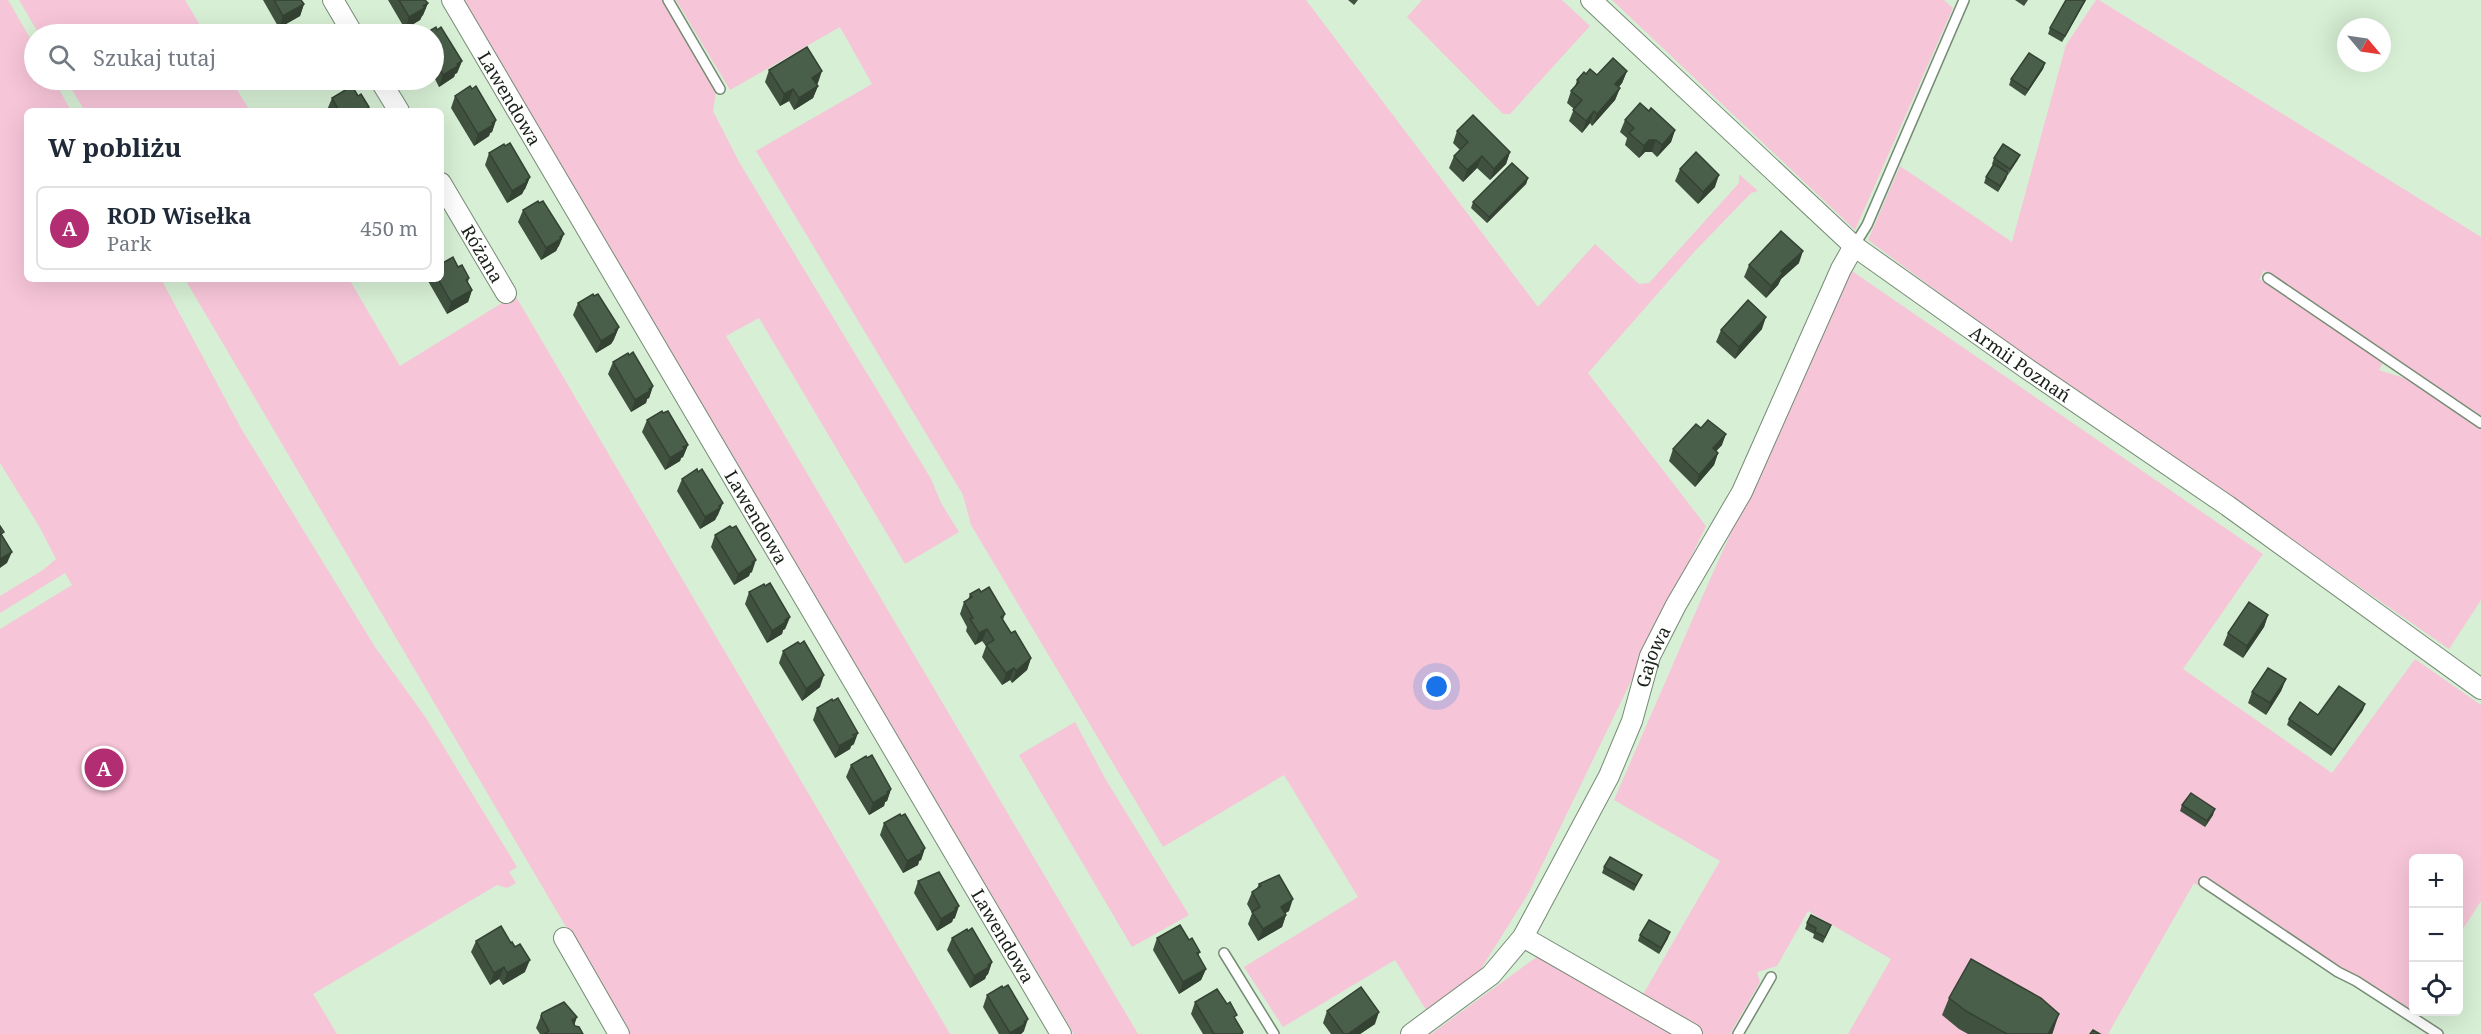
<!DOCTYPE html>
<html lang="pl">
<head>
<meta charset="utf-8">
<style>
  body { margin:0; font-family:"Noto Serif",serif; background:#f2f2f3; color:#1f2937 }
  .controls { position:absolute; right:18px; bottom:18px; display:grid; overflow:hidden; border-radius:9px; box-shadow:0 6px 24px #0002 }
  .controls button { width:54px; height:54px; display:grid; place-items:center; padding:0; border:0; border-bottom:2px solid #e0e1e3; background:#fff; color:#1f2937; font:30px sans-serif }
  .compass { position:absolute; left:2337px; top:18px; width:54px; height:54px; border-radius:50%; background:#fff; box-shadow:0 6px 24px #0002; rotate:119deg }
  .you { position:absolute; left:1437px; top:687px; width:21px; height:21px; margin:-15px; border:4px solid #fff; border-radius:50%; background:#1a73e8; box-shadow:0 0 0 9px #1a73e833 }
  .badge { display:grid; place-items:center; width:39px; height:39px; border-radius:50%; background:#b22d72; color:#fff; font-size:20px; font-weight:700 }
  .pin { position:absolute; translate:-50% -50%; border:3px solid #fff; box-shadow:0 2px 6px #0006 }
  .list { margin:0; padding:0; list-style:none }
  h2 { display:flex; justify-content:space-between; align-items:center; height:78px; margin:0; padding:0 24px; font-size:26px }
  h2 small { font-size:20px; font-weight:400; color:#747a83 }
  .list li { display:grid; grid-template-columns:39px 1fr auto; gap:18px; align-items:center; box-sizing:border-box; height:84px; margin:0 12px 12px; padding:0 12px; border:2px solid #e0e1e3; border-radius:9px }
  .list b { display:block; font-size:22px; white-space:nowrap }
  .list p { margin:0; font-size:20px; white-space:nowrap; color:#747a83 }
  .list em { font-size:20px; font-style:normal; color:#747a83 }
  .icon { flex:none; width:33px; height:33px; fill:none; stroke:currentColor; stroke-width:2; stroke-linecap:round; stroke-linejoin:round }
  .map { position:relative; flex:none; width:2481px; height:1034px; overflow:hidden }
  .search { position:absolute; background:#fff; box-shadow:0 6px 24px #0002; left:24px; top:24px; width:420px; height:66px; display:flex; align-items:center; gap:15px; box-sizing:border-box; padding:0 21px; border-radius:33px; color:#747a83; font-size:22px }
  .panel { position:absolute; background:#fff; box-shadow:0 6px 24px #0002; left:24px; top:108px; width:420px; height:174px; border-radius:9px }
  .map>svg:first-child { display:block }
</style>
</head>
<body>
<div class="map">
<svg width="2481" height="1034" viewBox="0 0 2481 1034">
  <rect width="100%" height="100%" fill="#d7efd5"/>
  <!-- green -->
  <g fill="#f6c5d8">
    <polygon points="0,0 8,0 34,45 34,80 54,80 71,111 27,111 27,279 161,279 242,430 375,647 426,718 517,867 509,872 516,883 507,888 497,885 313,994 337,1034 0,1034 0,629 72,585 65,573 0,613 0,596 43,570 56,559 39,526 0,463"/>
    <polygon points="19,0 185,0 205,34 39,34"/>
    <polygon points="463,0 662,0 716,92 713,111 739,162 931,479 941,503 959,532 905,564 759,318 726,336 1138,1034 1074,1034"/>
    <polygon points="676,0 1306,0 1538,307 1595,244 1639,284 1649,283 1739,183 1739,174 1758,191 1751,193 1695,251 1588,373 1706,526 1528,894 1474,980 1428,1013 1395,960 1283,1027 1244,967 1358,897 1284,775 1163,847 971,525 963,495 756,151 872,84 840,27 730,90"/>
    <polygon points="1422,0 1562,0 1590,26 1510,114 1503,114 1407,17"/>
    <polygon points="1612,0 1944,0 1953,8 1855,230"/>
    <polygon points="2096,0 2099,0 2481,237 2481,416 2264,270 2259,279 2384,361 2379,370 2407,379 2481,429 2481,600 2449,649 1988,329 1868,240 1900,166 2012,242 2066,45"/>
    <polygon points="66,80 231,80 250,111 85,111"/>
    <polygon points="1849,269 2263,554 2183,669 2332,773 2415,659 2481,705 2481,901 2459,935 2458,858 2414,858 2414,1001 2408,1009 2352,973 2331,972 2194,883 2108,1034 1848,1034 1891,959 1808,911 1777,966 1757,972 1760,982 1730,1034 1704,1034 1641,998 1720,861 1614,800 1704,593"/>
    <polygon points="185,279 349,279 400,366 515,295 950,1034 629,1034"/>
    <polygon points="1075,722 1106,780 1189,915 1132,947 1019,755"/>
    <polygon points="1538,956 1674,1034 1431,1034"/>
  </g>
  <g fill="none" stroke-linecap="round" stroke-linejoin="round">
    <defs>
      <g id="service">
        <polyline points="668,0 720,89"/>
        <polyline points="1854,246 1867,225 1964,0"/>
        <polyline points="2268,278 2481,423"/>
        <polyline points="2204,882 2338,972 2356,981 2438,1034"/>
        <polyline points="1224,953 1274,1034"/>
        <polyline points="1738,1034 1771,977"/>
      </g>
      <g id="minor">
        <polyline points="333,0 353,34"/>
        <path id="s1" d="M 452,0 L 1061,1034"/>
        <path id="s2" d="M 1591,0 L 1854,246 L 2026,368 L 2228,506 L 2481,689"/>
        <polyline points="380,80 399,111"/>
        <path id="s3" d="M 441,183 L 506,293"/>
        <polyline points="1523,937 1692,1034"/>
        <polyline points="564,938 619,1034"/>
        <path id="s4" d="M 1411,1034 L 1491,975 L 1523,937 L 1609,776 L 1632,721 L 1650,656 L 1676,605 L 1742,492 L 1841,269 L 1854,246"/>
      </g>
    </defs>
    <!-- service casing -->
    <use href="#service" stroke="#768c75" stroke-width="12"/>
    <!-- minor casing -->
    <use href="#minor" stroke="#768c75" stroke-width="22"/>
    <!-- service -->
    <use href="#service" stroke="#fff" stroke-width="9"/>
    <!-- minor -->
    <use href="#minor" stroke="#fff" stroke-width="20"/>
  </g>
  <!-- wall -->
  <g fill="#40523f">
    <polygon points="263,0 301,0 304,4 300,16 279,28"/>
    <polygon points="388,0 425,0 428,3 423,15 422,16 420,20 405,29"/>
    <polygon points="1348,0 1358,0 1354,5"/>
    <polygon points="2015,0 2028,0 2024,6"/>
    <polygon points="2086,0 2062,42 2048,34 2050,28"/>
    <polygon points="434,34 462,61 457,73 455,74 454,77 439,87 434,77"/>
    <polygon points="2045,63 2043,69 2025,96 2009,85 2011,79"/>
    <polygon points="769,70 818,83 817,84 818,86 813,98 794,110 789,101 780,106 765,82"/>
    <polygon points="1627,71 1622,83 1619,87 1620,88 1615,100 1592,126 1590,123 1582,133 1569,121 1574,109 1567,103 1571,91 1575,87 1577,80 1586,74 1597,75"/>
    <polygon points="309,80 323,80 313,86"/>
    <polygon points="358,96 369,107 367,111 328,111 327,110 332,98"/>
    <polygon points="455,96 496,120 492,132 490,133 489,136 474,146 451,108"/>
    <polygon points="1649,111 1675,130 1671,142 1657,157 1652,152 1645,152 1639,158 1625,145 1627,138 1620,132 1625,120"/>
    <polygon points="1457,131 1510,152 1506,164 1490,180 1477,168 1463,182 1449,168 1454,156 1460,150 1453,143"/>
    <polygon points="489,153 530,177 525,189 524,190 522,194 507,203 485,165"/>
    <polygon points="2020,155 2017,161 2007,174 1998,192 1984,183 1986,177 1993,165 1992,164 1994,158"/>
    <polygon points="1680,169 1715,187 1698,204 1675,181"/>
    <polygon points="1528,178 1526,184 1487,223 1471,208 1473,202"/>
    <polygon points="523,210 559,246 558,247 556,251 541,260 518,222"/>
    <polygon points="1799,263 1781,279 1778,285 1766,298 1744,277 1749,265"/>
    <polygon points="458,267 469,278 468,282 472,290 468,302 447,314 428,281 428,279 441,279"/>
    <polygon points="578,303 619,327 614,339 613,341 611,344 596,353 573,315"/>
    <polygon points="1762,329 1735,359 1716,342 1721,330"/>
    <polygon points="613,362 653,386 649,398 647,399 646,403 631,412 608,374"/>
    <polygon points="647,420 688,445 683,457 681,458 680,461 665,470 642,432"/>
    <polygon points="1722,445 1716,451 1718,453 1714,465 1695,487 1669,461 1673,449"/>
    <polygon points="682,479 718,515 717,516 715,520 700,529 677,491"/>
    <polygon points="715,535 752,572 750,573 749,576 734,585 711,547"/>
    <polygon points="749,592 790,617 785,629 783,630 782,634 767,643 745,604"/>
    <polygon points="981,592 1005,614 1003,620 1011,633 1031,658 1027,670 1012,683 1010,680 1002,685 982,657 986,646 982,641 975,645 966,631 967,627 960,614 964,602 968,600 970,594"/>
    <polygon points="2268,615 2264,627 2243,658 2223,645 2228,633"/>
    <polygon points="783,651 820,687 802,701 779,663"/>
    <polygon points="2286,679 2281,691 2266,715 2248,703 2252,692"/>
    <polygon points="817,708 854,744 851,746 850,749 835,758 813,720"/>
    <polygon points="2363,710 2331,756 2287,725 2289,719"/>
    <polygon points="851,765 891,789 887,801 885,802 884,806 869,815 846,777"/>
    <polygon points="2182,805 2213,815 2205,827 2180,811"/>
    <polygon points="884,823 925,848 921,860 919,861 918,865 903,873 880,835"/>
    <polygon points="1604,867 1642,875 1634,891 1602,873"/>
    <polygon points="918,881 955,918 953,919 952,922 937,931 914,893"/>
    <polygon points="1259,884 1289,911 1285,913 1286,915 1282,927 1258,941 1248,924 1252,913 1247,904 1252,892 1257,888"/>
    <polygon points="1807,923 1831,925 1823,943 1813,938 1814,934 1805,929"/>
    <polygon points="1640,935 1668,938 1659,954 1638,941"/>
    <polygon points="952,938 992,962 988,974 986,976 985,979 970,988 947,950"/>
    <polygon points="1157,938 1189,940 1200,952 1198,956 1206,969 1201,980 1179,994 1153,950"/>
    <polygon points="476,941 525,972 503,985 499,979 490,985 471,952"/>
    <polygon points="987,995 1024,1031 1021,1034 999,1034 983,1007"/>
    <polygon points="1949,998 2053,1032 2052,1034 1968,1034 1959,1029 1942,1015"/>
    <polygon points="1195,1002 1236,1020 1243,1032 1243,1034 1203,1034 1191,1014"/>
    <polygon points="1327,1011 1375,1024 1360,1034 1331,1034 1323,1023"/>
    <polygon points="542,1013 574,1025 583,1034 540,1034 536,1028"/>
  </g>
  <!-- shaded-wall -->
  <g fill="#344233">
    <polygon points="2085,0 2086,0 2062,42 2065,36"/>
    <polygon points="428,3 423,15 422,16 420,20 405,29 409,17"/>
    <polygon points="304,4 300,16 279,28 283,16"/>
    <polygon points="462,61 457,73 455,74 454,77 439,87 443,75"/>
    <polygon points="2045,63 2043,69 2025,96 2028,90"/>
    <polygon points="822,71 818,83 808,89 812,78"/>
    <polygon points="1627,71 1622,83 1611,96 1615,84"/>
    <polygon points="315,80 323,80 313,86"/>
    <polygon points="818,86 813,98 794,110 799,98"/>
    <polygon points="1620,88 1615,100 1592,126 1597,114"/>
    <polygon points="793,89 789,101 780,106 784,94"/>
    <polygon points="1594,111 1590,123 1582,133 1586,121"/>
    <polygon points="496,120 492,132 490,133 489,136 474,146 478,134"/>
    <polygon points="1675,130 1671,142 1657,157 1662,145"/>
    <polygon points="1649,140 1656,140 1652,152 1645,152 1639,158 1644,146"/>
    <polygon points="1510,152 1506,164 1490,180 1494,169"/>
    <polygon points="2020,155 2017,161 2008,175 2010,169"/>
    <polygon points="1482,156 1477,168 1463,182 1467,170"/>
    <polygon points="2008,173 2006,179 1998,192 2000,186"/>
    <polygon points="1719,175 1715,187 1698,204 1703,192"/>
    <polygon points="530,177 525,189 524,190 522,194 507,203 512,191"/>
    <polygon points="1528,178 1526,184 1487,223 1489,217"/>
    <polygon points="564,234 559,246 558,247 556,251 541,260 546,248"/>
    <polygon points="1803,251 1799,263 1781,279 1778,285 1766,298 1771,286 1781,271"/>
    <polygon points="472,290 468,302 447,314 451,302"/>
    <polygon points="1766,317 1762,329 1735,359 1739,347"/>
    <polygon points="619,327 614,339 613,341 611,344 596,353 601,341"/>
    <polygon points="653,386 649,398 647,399 646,403 631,412 635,400"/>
    <polygon points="1726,434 1722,445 1708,460 1713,448"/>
    <polygon points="688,445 683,457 681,458 680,461 665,470 670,458"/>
    <polygon points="1718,453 1714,465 1695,487 1699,475"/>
    <polygon points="723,503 718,515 717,516 715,520 700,529 705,517"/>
    <polygon points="12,552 7,563 0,568 0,559"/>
    <polygon points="756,560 752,572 750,573 749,576 734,585 738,574"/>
    <polygon points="2268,615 2264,627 2243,658 2247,646"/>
    <polygon points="790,617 785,629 783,630 782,634 767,643 772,631"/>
    <polygon points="987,629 982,641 975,645 979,633"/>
    <polygon points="1031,658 1027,670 1012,683 1016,671"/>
    <polygon points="1014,668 1010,680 1002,685 1006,673"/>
    <polygon points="824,675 820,687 802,701 806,689"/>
    <polygon points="2286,679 2281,691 2266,715 2270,703"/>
    <polygon points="2365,704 2363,710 2331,756 2334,750"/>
    <polygon points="858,733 854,744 851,746 850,749 835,758 839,746"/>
    <polygon points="891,789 887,801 885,802 884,806 869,815 873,803"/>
    <polygon points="2215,809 2213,815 2205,827 2207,821"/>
    <polygon points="925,848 921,860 919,861 918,865 903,873 907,861"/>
    <polygon points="1293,899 1289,911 1276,919 1281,907"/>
    <polygon points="959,906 955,918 953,919 952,922 937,931 941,919"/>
    <polygon points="1286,915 1282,927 1258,941 1263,929"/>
    <polygon points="1670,932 1668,938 1659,954 1661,948"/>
    <polygon points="530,960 525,972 503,985 507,973"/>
    <polygon points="992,962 988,974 986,976 985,979 970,988 974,976"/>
    <polygon points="504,967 499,979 490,985 494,973"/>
    <polygon points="1206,969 1201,980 1179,994 1183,982"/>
    <polygon points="1379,1012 1375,1024 1360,1034 1348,1034"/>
    <polygon points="2059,1014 2053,1032 2052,1034 2048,1034"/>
    <polygon points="577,1017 573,1029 572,1020"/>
    <polygon points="1028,1019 1024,1031 1021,1034 1009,1034"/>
  </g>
  <!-- building -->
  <g fill="#4a5f49" stroke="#344233" stroke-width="1.5">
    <polygon points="274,0 301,0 304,4 283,16"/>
    <polygon points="399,0 425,0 428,3 423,6 425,8 409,17"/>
    <polygon points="2066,0 2085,0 2065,36 2050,28"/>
    <polygon points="436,27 437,30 441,27 462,61 457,64 458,66 443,75 434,58 434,34 424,34"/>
    <polygon points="318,29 322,34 308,34"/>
    <polygon points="807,47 822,71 812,78 818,86 799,98 793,89 784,94 769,70"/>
    <polygon points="2029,53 2045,63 2028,90 2011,79"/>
    <polygon points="1613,58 1627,71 1615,84 1620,88 1597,114 1594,111 1586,121 1573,110 1582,100 1571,91 1579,82 1577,80 1584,72 1586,74 1590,69 1597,75"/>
    <polygon points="352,86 358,96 361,94 369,107 366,109 367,111 339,111 332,98"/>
    <polygon points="470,86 472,89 476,86 496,120 492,123 493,125 478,134 455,96"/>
    <polygon points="1640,103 1649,111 1651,108 1675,130 1662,145 1656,140 1649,140 1644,146 1629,133 1634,128 1625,120"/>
    <polygon points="1473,115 1510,152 1494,169 1482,156 1467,170 1454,156 1468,142 1457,131"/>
    <polygon points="510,143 530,177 526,180 527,182 512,191 489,153 504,144 505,146"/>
    <polygon points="2003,144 2020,155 2010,169 1994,158"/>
    <polygon points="1696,152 1719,175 1703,192 1680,169"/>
    <polygon points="1512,163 1528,178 1489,217 1473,202"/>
    <polygon points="1994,164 2008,173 2000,186 1986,177"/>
    <polygon points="538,201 539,203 543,201 564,234 560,237 561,239 546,248 523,210"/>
    <polygon points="1781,231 1803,251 1781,271 1783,273 1771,286 1749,265"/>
    <polygon points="453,257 458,267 462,265 469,278 466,280 472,290 451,302 438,279 441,279 441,264"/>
    <polygon points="593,294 594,296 598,294 619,327 615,330 616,332 601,341 578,303"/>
    <polygon points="1748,300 1766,317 1739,347 1721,330"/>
    <polygon points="633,352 653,386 649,389 650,391 635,400 613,362 628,353 629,355"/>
    <polygon points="662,411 663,413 668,411 688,445 683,447 685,449 670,458 647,420"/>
    <polygon points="1708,420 1726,434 1713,448 1718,453 1699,475 1673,449 1696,424 1701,428"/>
    <polygon points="697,469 698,472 702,469 723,503 719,506 720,508 705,517 682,479"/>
    <polygon points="0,526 4,532 1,534 12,552 0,559"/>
    <polygon points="730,526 732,528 736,526 756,560 752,562 753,564 738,574 715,535"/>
    <polygon points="770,583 790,617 785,620 786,622 772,631 749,592 764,584 765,586"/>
    <polygon points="989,587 1005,614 1001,617 1011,633 1015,631 1031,658 1016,671 1014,668 1006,673 986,645 994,640 987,629 979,633 970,619 973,618 964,602 972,597 970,594 979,589 981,592"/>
    <polygon points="2249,602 2268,615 2247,646 2228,633"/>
    <polygon points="804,641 824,675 806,689 783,651 798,642 800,644"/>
    <polygon points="2268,668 2286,679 2270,703 2252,692"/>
    <polygon points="2339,686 2365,704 2334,750 2289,719 2300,702 2318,715"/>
    <polygon points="838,698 858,733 853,735 855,737 839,746 817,708 832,699 833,701"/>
    <polygon points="872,755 891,789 887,792 888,794 873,803 851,765 866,756 867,758"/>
    <polygon points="2191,793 2215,809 2207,821 2182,805"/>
    <polygon points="900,814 901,816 905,814 925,848 921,851 922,853 907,861 884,823"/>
    <polygon points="1610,857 1642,875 1636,885 1604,867"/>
    <polygon points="939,872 959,906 955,908 956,910 941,919 918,881"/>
    <polygon points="1279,875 1293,899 1281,907 1286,915 1263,929 1252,912 1260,907 1252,892 1261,886 1259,884"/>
    <polygon points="1811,915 1831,925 1825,937 1815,932 1816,928 1807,923"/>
    <polygon points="1649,920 1670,932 1661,948 1640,935"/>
    <polygon points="1180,925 1189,940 1192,938 1200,952 1197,953 1206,969 1183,982 1157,938"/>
    <polygon points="501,926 511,943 512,942 515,947 520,944 530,960 507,973 504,967 494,973 476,941"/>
    <polygon points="972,928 992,962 988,965 989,967 974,976 952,938 967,929 968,931"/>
    <polygon points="1971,959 2041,998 2059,1014 2048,1034 2007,1034 1966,1011 1949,998"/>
    <polygon points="1008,985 1028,1019 1024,1022 1025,1024 1010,1033 987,995 1002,986 1003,988"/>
    <polygon points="1361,987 1379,1012 1348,1034 1344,1034 1327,1011"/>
    <polygon points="1217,989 1227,1004 1230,1002 1237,1015 1234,1017 1243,1032 1240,1034 1214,1034 1195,1002"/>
    <polygon points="564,1002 577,1017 572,1020 575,1026 579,1027 583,1034 544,1034 549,1031 541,1016 542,1013"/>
    <polygon points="2093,1030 2100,1034 2090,1034"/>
  </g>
  <g text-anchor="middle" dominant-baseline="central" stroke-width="6" stroke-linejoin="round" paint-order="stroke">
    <!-- street labels -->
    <g font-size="18" fill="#192118" stroke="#e4fde2">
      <text stroke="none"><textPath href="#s1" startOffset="114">Lawendowa</textPath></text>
      <text stroke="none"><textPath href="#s3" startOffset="82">Różana</textPath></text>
      <text stroke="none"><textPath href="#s2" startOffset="564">Armii Poznań</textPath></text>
      <text stroke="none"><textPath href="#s1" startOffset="600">Lawendowa</textPath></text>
      <text stroke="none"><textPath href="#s4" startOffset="459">Gajowa</textPath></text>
      <text stroke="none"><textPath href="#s1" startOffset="1086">Lawendowa</textPath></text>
    </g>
  </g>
</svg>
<div class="controls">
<button>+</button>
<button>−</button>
<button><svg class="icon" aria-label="locate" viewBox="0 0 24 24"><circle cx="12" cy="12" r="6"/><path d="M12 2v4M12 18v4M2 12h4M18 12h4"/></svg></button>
</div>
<svg class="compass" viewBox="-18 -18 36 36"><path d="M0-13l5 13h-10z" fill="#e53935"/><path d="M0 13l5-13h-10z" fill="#747a83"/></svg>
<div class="you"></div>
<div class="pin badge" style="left:104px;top:768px">A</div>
<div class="search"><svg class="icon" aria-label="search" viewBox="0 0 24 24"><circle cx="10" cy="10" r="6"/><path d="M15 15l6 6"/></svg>Szukaj tutaj</div>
<section class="panel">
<h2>W pobliżu<small></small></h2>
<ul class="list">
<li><span class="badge">A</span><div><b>ROD Wisełka</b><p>Park</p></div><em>450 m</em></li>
</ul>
</section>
</div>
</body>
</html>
